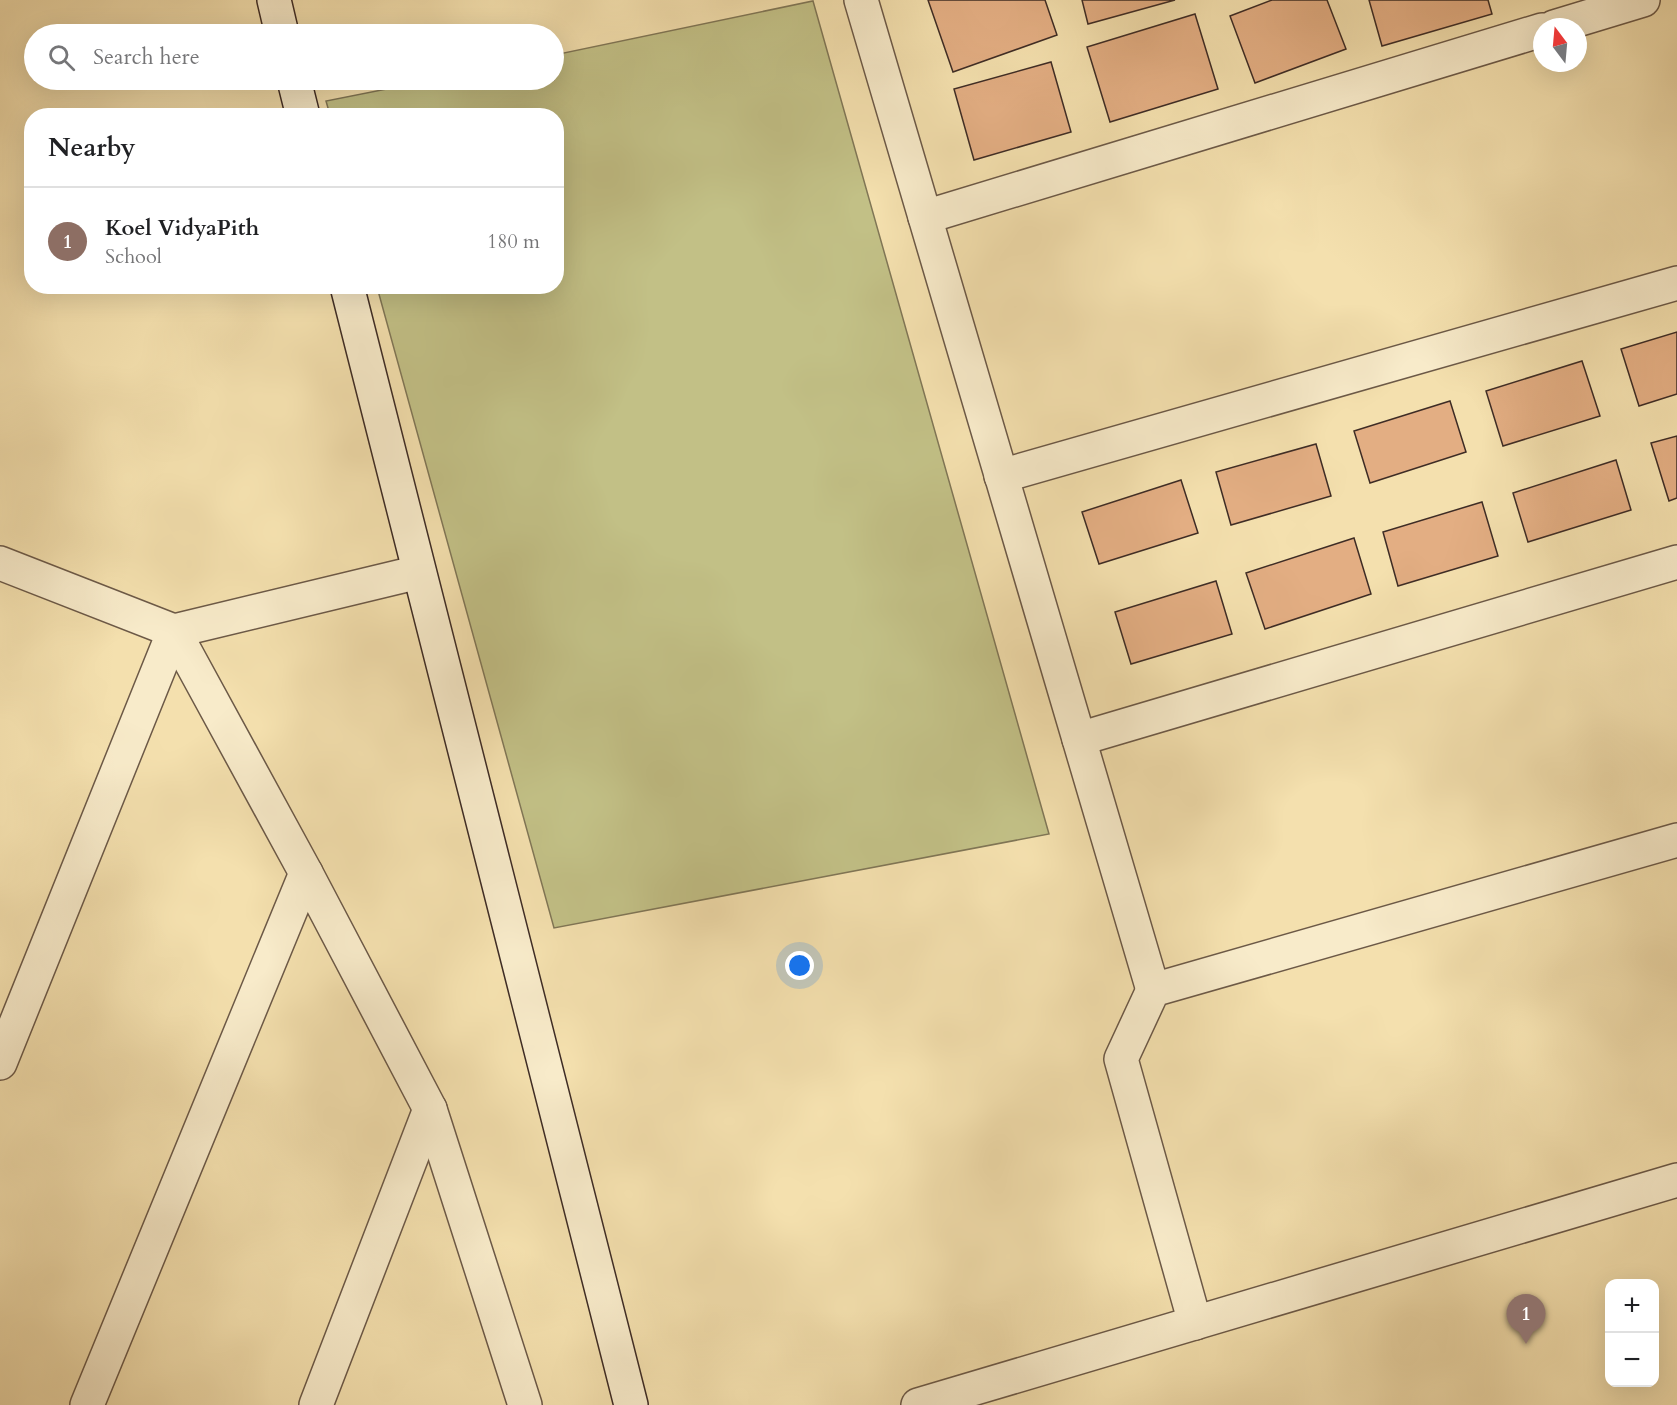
<!DOCTYPE html>
<html lang="en">
<head>
<meta charset="utf-8">
<style>
  body { margin:0; font-family:Cardo,serif; background:#f6f6f6; color:#202124 }
  .controls { position:absolute; right:18px; bottom:18px; display:grid; overflow:hidden; border-radius:12px; box-shadow:0 6px 24px #0002 }
  .controls button { width:54px; height:54px; display:grid; place-items:center; padding:0; border:0; border-bottom:2px solid #e0e0e0; background:#fff; color:#202124; font:30px sans-serif }
  .compass { position:absolute; left:1533px; top:18px; width:54px; height:54px; border-radius:50%; background:#fff; box-shadow:0 6px 24px #0002; rotate:344deg }
  .you { position:absolute; left:800px; top:966px; width:21px; height:21px; margin:-15px; border:4px solid #fff; border-radius:50%; background:#1a73e8; box-shadow:0 0 0 9px #1a73e833 }
  .badge { display:grid; place-items:center; width:39px; height:39px; border-radius:50%; background:#d93025; color:#fff; font-size:20px; font-weight:700 }
  .pin { position:absolute; translate:-50% -50px; filter:drop-shadow(0 2px 3px #0008) }
  .pin::after { content:''; position:absolute; top:32px; width:21px; height:18px; background:inherit; clip-path:polygon(0 0,100% 0,50% 100%) }
  .list { margin:0; padding:0; list-style:none }
  h2 { display:flex; justify-content:space-between; align-items:center; height:78px; margin:0; padding:0 24px; font-size:26px }
  h2 small { font-size:20px; font-weight:400; color:#757577 }
  .list li { display:grid; grid-template-columns:39px 1fr auto; gap:18px; align-items:center; box-sizing:border-box; height:108px; padding:0 24px; border-top:2px solid #e0e0e0 }
  .list b { display:block; font-size:22px; white-space:nowrap }
  .list p { margin:0; font-size:20px; white-space:nowrap; color:#757577 }
  .list em { font-size:20px; font-style:normal; color:#757577 }
  .icon { flex:none; width:33px; height:33px; fill:none; stroke:currentColor; stroke-width:2; stroke-linecap:round; stroke-linejoin:round }
  .map { position:relative; flex:none; width:1677px; height:1405px; overflow:hidden }
  .search { position:absolute; background:#fff; box-shadow:0 6px 24px #0002; left:24px; top:24px; width:540px; height:66px; display:flex; align-items:center; gap:15px; box-sizing:border-box; padding:0 21px; border-radius:33px; color:#757577; font-size:22px }
  .panel { position:absolute; background:#fff; box-shadow:0 6px 24px #0002; left:24px; top:108px; width:540px; height:186px; border-radius:24px }
  .map>svg:first-child { display:block }
</style>
</head>
<body>
<div class="map">
<svg width="1677" height="1405" viewBox="0 0 1677 1405">
  <rect width="100%" height="100%" fill="#f4e0ae"/>
  <filter id="stains"><feTurbulence type="fractalNoise" baseFrequency=".00333" numOctaves="4"/><feColorMatrix values="0 0 0 0 .2 0 0 0 0 .09 0 0 0 0 .02 0 0 0 .5 -.17"/></filter>
  <radialGradient id="worn" r=".72"><stop offset=".6" stop-color="#630" stop-opacity="0"/><stop offset="1" stop-color="#630" stop-opacity=".3"/></radialGradient>
  <!-- green -->
  <polygon fill="#c2c086" stroke="#807656" stroke-width="1.5" points="813,1 1049,834 554,928 377,287 556,286 556,116 330,115 326,101 432,80 554,80 554,55"/>
  <!-- building -->
  <g fill="#e3ae83" stroke="#3e2c25" stroke-width="1.5">
    <polygon points="928,0 1045,0 1057,35 953,72"/>
    <polygon points="1082,0 1175,0 1088,24"/>
    <polygon points="1272,0 1327,0 1346,49 1255,83 1230,16"/>
    <polygon points="1369,0 1488,0 1492,14 1382,46"/>
    <polygon points="1195,14 1218,89 1110,122 1087,47"/>
    <polygon points="1051,62 1071,132 974,160 954,89"/>
    <polygon points="1677,332 1677,394 1639,406 1621,349"/>
    <polygon points="1582,361 1600,416 1503,446 1486,391"/>
    <polygon points="1450,401 1466,452 1370,483 1354,431"/>
    <polygon points="1677,436 1677,498 1669,501 1651,443"/>
    <polygon points="1316,444 1331,496 1231,525 1216,472"/>
    <polygon points="1616,460 1631,510 1528,542 1513,493"/>
    <polygon points="1181,480 1198,533 1099,564 1082,512"/>
    <polygon points="1482,502 1498,556 1398,586 1383,532"/>
    <polygon points="1354,538 1371,594 1265,629 1246,573"/>
    <polygon points="1216,581 1232,634 1131,664 1115,612"/>
  </g>
  <g fill="none" stroke-linecap="round" stroke-linejoin="round">
    <defs>
      <g id="street">
        <polyline points="861,0 1153,990"/>
        <polyline points="1554,27 1643,0"/>
        <polyline points="925,217 1542,30"/>
        <polyline points="1001,476 1677,283"/>
        <polyline points="0,563 174,631 419,572"/>
        <polyline points="174,631 306,873 430,1109 525,1405"/>
        <polyline points="1079,739 1677,562"/>
        <polyline points="0,1063 174,631"/>
        <polyline points="1195,1323 1121,1059 1153,990 1677,840"/>
        <polyline points="87,1405 306,873"/>
        <polyline points="316,1405 430,1109"/>
        <polyline points="918,1405 1677,1180"/>
      </g>
      <g id="secondary">
        <polyline points="274,0 282,34"/>
        <polyline points="294,80 303,116"/>
        <polyline points="347,286 631,1405"/>
      </g>
    </defs>
    <!-- street casing -->
    <use href="#street" stroke="#6c5947" stroke-width="36"/>
    <!-- secondary casing -->
    <use href="#secondary" stroke="#3e2c25" stroke-width="36"/>
    <!-- street -->
    <use href="#street" stroke="#f8ebca" stroke-width="33"/>
    <!-- secondary -->
    <use href="#secondary" stroke="#f8ebca" stroke-width="33"/>
  </g>
  <rect width="100%" height="100%" filter="url(#stains)"/>
  <rect width="100%" height="100%" fill="url(#worn)"/>
</svg>
<div class="controls">
<button>+</button>
<button>−</button>
</div>
<svg class="compass" viewBox="-18 -18 36 36"><path d="M0-13l5 13h-10z" fill="#e53935"/><path d="M0 13l5-13h-10z" fill="#757577"/></svg>
<div class="you"></div>
<div class="pin badge" style="left:1526px;top:1344px;background:#8d6e63">1</div>
<div class="search"><svg class="icon" aria-label="search" viewBox="0 0 24 24"><circle cx="10" cy="10" r="6"/><path d="M15 15l6 6"/></svg>Search here</div>
<section class="panel">
<h2>Nearby<small></small></h2>
<ul class="list">
<li><span class="badge" style="background:#8d6e63">1</span><div><b>Koel VidyaPith</b><p>School</p></div><em>180 m</em></li>
</ul>
</section>
</div>
</body>
</html>
